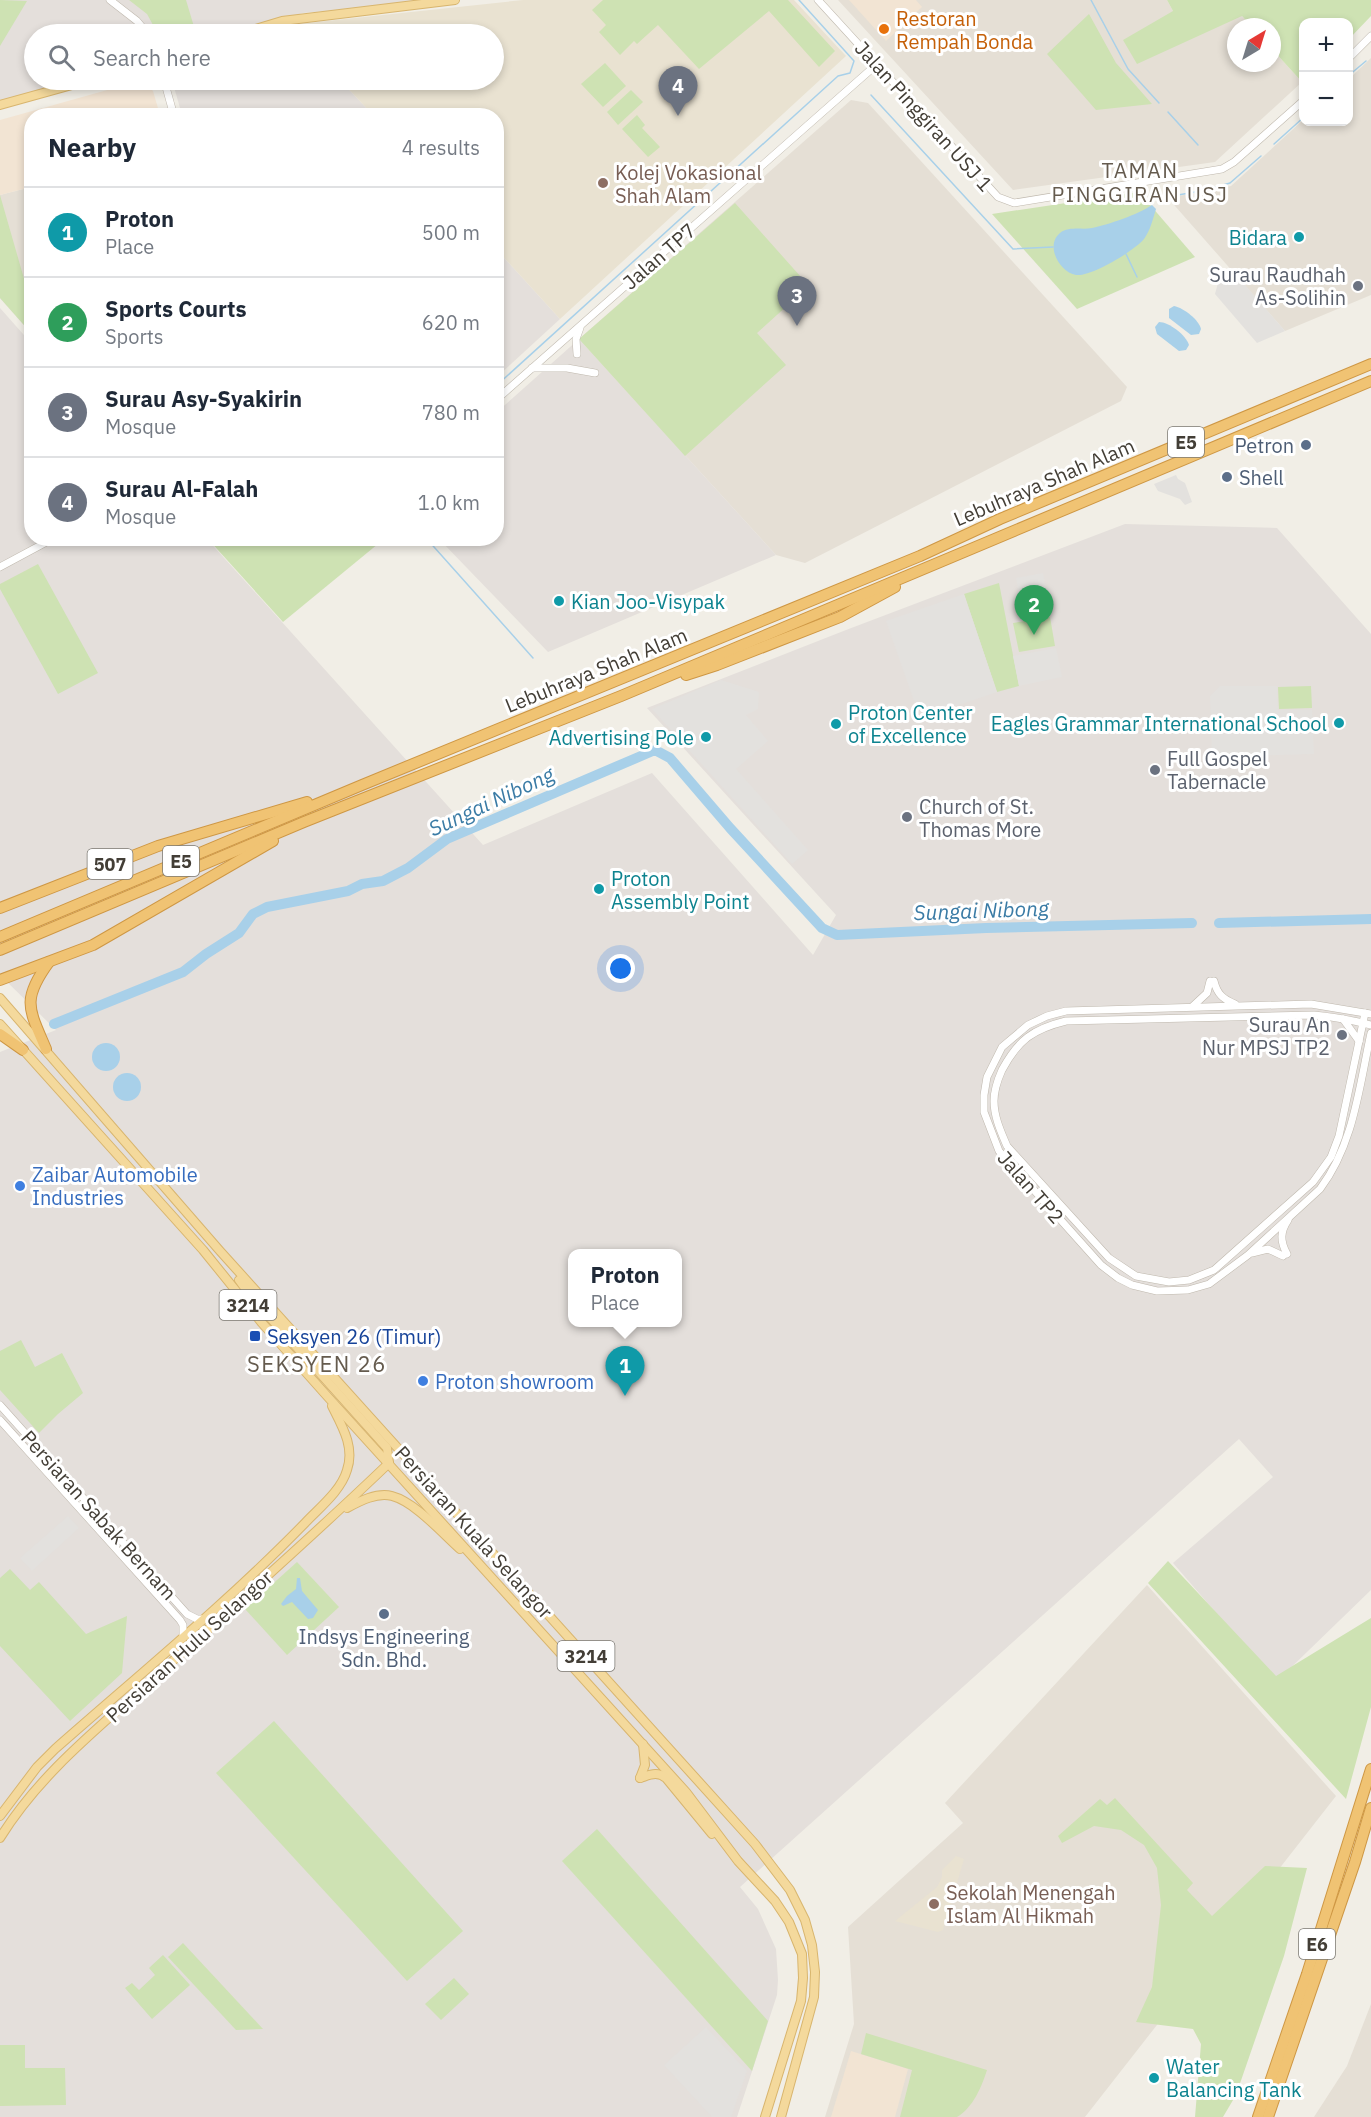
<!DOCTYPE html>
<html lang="en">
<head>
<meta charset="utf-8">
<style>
  body { margin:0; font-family:"IBM Plex Sans",sans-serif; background:#f6f6f7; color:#1f2937 }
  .controls { position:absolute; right:18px; top:18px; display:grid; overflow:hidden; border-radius:12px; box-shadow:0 3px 9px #0003 }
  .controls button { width:54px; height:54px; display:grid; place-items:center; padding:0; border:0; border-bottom:2px solid #e0e1e3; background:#fff; color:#1f2937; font:30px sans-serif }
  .compass { position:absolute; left:1227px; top:18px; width:54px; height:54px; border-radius:50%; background:#fff; box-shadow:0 3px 9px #0003; rotate:38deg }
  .you { position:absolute; left:621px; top:969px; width:21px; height:21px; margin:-15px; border:4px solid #fff; border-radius:50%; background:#1a73e8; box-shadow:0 0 0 9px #1a73e833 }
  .badge { display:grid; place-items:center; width:39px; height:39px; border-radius:50%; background:#db2777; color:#fff; font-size:20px; font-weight:700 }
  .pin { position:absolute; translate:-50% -50px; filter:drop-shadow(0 2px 3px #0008) }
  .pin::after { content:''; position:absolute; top:32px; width:21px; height:18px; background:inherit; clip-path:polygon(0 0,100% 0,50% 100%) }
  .popup { position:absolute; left:568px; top:1249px; width:114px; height:78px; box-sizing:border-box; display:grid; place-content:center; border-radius:12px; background:#fff; filter:drop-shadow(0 2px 4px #0005); font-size:20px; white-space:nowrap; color:#747a83 }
  .popup b { font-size:22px; color:#1f2937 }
  .popup::after { content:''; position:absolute; left:50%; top:100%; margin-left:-12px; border:12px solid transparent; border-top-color:#fff }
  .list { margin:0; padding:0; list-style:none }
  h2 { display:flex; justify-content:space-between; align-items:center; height:78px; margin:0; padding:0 24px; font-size:26px }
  h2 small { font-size:20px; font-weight:400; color:#747a83 }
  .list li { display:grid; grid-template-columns:39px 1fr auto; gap:18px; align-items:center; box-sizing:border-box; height:90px; padding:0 24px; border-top:2px solid #e0e1e3 }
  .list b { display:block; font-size:22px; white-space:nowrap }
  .list p { margin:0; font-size:20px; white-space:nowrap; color:#747a83 }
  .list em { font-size:20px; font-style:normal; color:#747a83 }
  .icon { flex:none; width:33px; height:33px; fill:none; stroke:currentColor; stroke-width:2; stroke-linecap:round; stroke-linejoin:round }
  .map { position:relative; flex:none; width:1371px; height:2117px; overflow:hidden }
  .search { position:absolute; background:#fff; box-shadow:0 3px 9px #0003; left:24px; top:24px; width:480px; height:66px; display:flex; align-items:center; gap:15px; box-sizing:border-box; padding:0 21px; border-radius:33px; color:#747a83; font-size:22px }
  .panel { position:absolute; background:#fff; box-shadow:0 3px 9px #0003; left:24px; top:108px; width:480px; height:438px; border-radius:24px }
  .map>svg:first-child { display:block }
</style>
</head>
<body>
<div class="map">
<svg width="1371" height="2117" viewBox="0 0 1371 2117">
  <rect width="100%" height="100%" fill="#f1eee6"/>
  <!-- residential -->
  <g fill="#e5dfd5">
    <polygon points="838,0 1167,0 1173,11 1242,16 1252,27 1236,27 1236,63 1272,63 1272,49 1302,82 1215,162 1013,190"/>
    <polygon points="1371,58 1371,295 1285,331 1168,198 1231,186 1303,120 1304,122 1348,122 1349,79"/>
    <polygon points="851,100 868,103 1127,387 1121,401 805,563 776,555 579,339"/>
    <polygon points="31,187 31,333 0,298 0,195"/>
    <polygon points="1147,1585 1336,1796 1085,2117 825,2117 854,2024 848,1927 963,1823 945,1803"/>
    <polygon points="1371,2004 1371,2117 1314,2117 1347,2066"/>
  </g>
  <!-- commercial -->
  <g fill="#f2e4d3">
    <polygon points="849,0 916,0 922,7 886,41"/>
    <polygon points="143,80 153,91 160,115 32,116 31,187 0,195 0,120"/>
    <polygon points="851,2051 908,2069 895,2117 831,2117"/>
  </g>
  <!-- industrial -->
  <g fill="#e4dfdb" fill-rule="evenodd">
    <polygon points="0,0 453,0 303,13 230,34 34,34 34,80 82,80 0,104"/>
    <polygon points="172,80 340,80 373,115 182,115"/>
    <polygon points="497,250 560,319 497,377"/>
    <path d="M 0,308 L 31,343 L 32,538 L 207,539 L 483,845 L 652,773 L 813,955 L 836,915 L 647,708 L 846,630 L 1125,524 L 1277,528 L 1371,634 L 1371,1590 L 1276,1682 L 1173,1563 L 1273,1477 L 1239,1439 L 740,1887 L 758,1909 L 776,1949 L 778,1980 L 777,1995 L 737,2117 L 0,2117 L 0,1052 L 56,1030 L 0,975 ZM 572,1254 L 678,1254 L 678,1322 L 572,1322 Z"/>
    <polygon points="579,339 776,555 548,652 439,539 496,538 497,412"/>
  </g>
  <!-- education -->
  <g fill="#e9e2d1">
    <polygon points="523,0 794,0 846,56 560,319 497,250 496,116 373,115 340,80 494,80 494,34 298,34 289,25"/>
    <polygon points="956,1856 964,1859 943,1930 938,1932 895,1921 937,1887 942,1877 942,1870"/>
  </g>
  <!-- green -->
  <g fill="#cee2b3">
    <polygon points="0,0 27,1 0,46"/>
    <polygon points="129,0 186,0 195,30 179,34 158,34 147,14"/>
    <polygon points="603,0 788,0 835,51 819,67 769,11 699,69 658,25 637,44 634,41 620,55 599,32 606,25 592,10"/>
    <polygon points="1167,0 1371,0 1371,16 1349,39 1348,22 1304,22 1304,80 1302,82 1272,49 1272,27 1252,27 1242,16 1137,64 1123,40 1173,11"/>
    <polygon points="1089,14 1116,63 1152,104 1096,110 1047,54"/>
    <polygon points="605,63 626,86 603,107 581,84"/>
    <polygon points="631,90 643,102 618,125 607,112"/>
    <polygon points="637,115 645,125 642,128 660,147 648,157 622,129"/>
    <polygon points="1139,192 1195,257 1077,309 992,214"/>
    <polygon points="0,195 31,303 31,333 0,298"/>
    <polygon points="735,203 809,286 757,333 786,365 685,456 579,339"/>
    <polygon points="208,539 384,539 283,622"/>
    <polygon points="38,564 98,673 58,694 0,589 0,584"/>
    <polygon points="999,583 1019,686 997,692 964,594"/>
    <polygon points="1050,617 1055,646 1019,652 1013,623"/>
    <polygon points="1311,686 1312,708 1279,709 1278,687"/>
    <polygon points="21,1340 35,1367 62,1353 83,1393 58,1414 39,1433 0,1390 0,1351"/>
    <polygon points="1168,1561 1276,1676 1371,1618 1371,1707 1346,1799 1148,1583"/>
    <polygon points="297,1562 339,1607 287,1655 245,1609"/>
    <polygon points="10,1569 30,1590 39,1582 86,1634 127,1616 122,1673 70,1721 0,1646 0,1578"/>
    <polygon points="274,1721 463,1931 407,1981 216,1773"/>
    <polygon points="1115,1798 1193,1883 1187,1890 1212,1916 1265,1866 1307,1868 1284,1956 1236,2095 1223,2117 1195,2117 1201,2044 1193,2029 1136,2022 1152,1987 1161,1905 1157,1868 1144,1845 1121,1830 1094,1826 1062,1843 1058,1836 1100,1799 1107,1805"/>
    <polygon points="597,1829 768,2021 752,2071 562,1861"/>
    <polygon points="183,1943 263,2029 236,2030 168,1957"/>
    <polygon points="163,1955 190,1985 152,2019 125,1988 132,1983 139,1990 155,1975 149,1968"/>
    <polygon points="454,1978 469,1994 441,2020 425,2004"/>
    <path d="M 866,2033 L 987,2070 C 982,2086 973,2108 957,2117 L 900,2117 L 912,2070 L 861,2054 Z"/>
    <polygon points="0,2045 25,2045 25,2068 65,2068 66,2105 0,2106"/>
  </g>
  <!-- parking -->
  <g fill="#e3e1de">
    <polygon points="1232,270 1285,331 1257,343 1215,294 1218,283"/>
    <polygon points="1176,475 1178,479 1185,483 1192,502 1185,505 1180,499 1158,491 1154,484"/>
    <polygon points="1043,573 1051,615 1024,620 1016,578"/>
    <polygon points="964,594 997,692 920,718 886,621"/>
    <polygon points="1056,648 1062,677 1019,686 1013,656"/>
    <polygon points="721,680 759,692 758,709 746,715 768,741 736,769 808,850 792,864 652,709"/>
    <polygon points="1220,686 1277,686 1278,710 1312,710 1314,754 1212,757 1210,696"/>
    <polygon points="68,1516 79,1528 32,1571 20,1558"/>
    <polygon points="706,2027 747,2071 731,2117 712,2117 664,2065"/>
  </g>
  <!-- water -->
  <g fill="#a8d0e9">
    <path d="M 1152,205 L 1156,209 C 1153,219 1150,231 1144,239 C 1134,251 1091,277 1076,275 C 1059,272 1045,245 1060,233 C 1069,226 1082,230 1092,228 C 1110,224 1137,215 1152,205 Z"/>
    <path d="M 1174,306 C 1184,308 1199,320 1201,329 L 1199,334 L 1191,335 L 1169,318 L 1169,309 Z"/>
    <path d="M 1159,322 C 1169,322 1186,335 1189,345 L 1186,350 L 1179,351 L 1157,334 L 1155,327 Z"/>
    <circle cx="106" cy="1057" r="14"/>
    <circle cx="127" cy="1087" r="14"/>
    <polygon points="297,1578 300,1578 302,1591 318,1610 313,1618 308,1619 292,1602 283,1606 281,1604 287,1596 296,1589"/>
  </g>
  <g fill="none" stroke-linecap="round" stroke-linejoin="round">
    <!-- stream -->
    <g stroke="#a8d0e9" stroke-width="1.5">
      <polyline points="1091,0 1128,69 1159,103"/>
      <polyline points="1348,76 1366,61"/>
      <polyline points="871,95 1013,249 1053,247"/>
      <polyline points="1168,112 1198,145"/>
      <polyline points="1274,144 1304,117"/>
      <polyline points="1167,197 1206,190 1230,183 1261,156"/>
      <polyline points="1126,254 1137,277"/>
      <polyline points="496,386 838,76 850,73 854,61 799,0"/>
      <polyline points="426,538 533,658"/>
    </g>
    <!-- river -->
    <g stroke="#a8d0e9" stroke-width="10">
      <polyline points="1219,923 1371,919"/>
      <polyline points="54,1024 183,972 206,954 239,933 253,914 267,907 348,891 362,884 383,881 408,868 447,839 655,750 670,758 730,828 822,928 837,935 986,928 1192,923"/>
    </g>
    <defs>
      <g id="minor">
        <polyline points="110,0 137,21 148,34"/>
        <polyline points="818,0 998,197 1014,203 1222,169 1234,162 1304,100"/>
        <polyline points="1348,59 1371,36"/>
        <polyline points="164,80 174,116"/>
        <polyline points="577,354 576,339 580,328"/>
        <polyline points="532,368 567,368 595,373"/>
        <polyline points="496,400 876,65"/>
        <polyline points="0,567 54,538"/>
        <path d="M 1214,981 C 1217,994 1223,999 1235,1004"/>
        <polyline points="1193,1006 1207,993 1210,981"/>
        <path d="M 1365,1013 L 1339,1136 L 1331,1157 L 1313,1182 L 1214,1270 L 1189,1280 L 1169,1282 L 1136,1276 L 1109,1258 L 1007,1146 C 1001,1132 994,1117 994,1101 C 994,1091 998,1079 1002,1070 C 1018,1040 1033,1029 1066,1021 L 1314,1015 C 1333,1017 1352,1020 1371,1025"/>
        <path d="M 1371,1014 L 1311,1004 L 1066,1011 L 1047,1016 L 1028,1025 L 1002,1047 L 987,1077 L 984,1095 L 984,1112 L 999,1151 L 1101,1265 L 1118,1278 L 1132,1285 L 1157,1291 L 1188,1290 L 1209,1284 L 1248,1255 L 1320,1189 C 1354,1144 1359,1087 1371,1033"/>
        <polyline points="1343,1019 1359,1041"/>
        <polyline points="1252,1253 1268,1249 1283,1256"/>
        <path d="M 1287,1254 C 1280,1241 1280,1232 1288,1220"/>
        <polyline points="0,1405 187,1614 197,1619 202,1619"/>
        <polyline points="0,1420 180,1620 183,1625 183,1636"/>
      </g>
      <g id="major">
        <polyline points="239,34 282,21 455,0"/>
        <polyline points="0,105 90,80"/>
        <polyline points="0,998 220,1251 755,1844 790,1890 805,1920 812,1945 815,1972 814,1997 781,2117"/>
        <polyline points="0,1024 203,1250 262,1323 327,1396 686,1792 738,1861 775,1901 789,1922 802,1954 803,1978 801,2001 765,2117"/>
        <polyline points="239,1280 250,1295 387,1448 389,1463"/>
        <path d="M 347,1508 C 360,1501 377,1492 392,1496 C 415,1502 442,1533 460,1549"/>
        <path d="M 640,1778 C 650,1775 657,1771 666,1778 L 712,1834"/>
        <polyline points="640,1778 645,1765 643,1744"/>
        <path d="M 0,1816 L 37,1767 L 55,1749 C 139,1675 227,1603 305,1523 C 319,1508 341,1491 347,1470 C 355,1447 342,1426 332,1406"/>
        <path d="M 0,1838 C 41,1772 100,1727 157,1675 C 235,1605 313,1536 389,1463"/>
      </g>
      <g id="highway">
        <polyline points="686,675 717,665 840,617 895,587"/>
        <polyline points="0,908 158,846 307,802"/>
        <polyline points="0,937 362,785 920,556 1000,519 1371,364"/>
        <polyline points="0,950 304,822 621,696 1371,381"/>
        <polyline points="0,980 93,945 273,841"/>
        <polyline points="0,1034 23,1050"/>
        <path d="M 46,1049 C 29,1009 21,1000 49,962"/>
        <polyline points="1258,2117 1307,1974 1371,1769"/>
        <polyline points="1268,2117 1355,1862 1371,1808"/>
      </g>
    </defs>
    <!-- minor casing -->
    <use href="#minor" stroke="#bfb8ad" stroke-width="8"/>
    <!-- major casing -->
    <use href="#major" stroke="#d8b56e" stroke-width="10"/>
    <!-- highway casing -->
    <use href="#highway" stroke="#ce9744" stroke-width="12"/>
    <!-- minor -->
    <use href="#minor" stroke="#fff" stroke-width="7"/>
    <!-- major -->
    <use href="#major" stroke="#f4d99c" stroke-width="8"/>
    <!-- highway -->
    <use href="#highway" stroke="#f0c373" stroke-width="10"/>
  </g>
  <!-- markers -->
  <circle fill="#e8710a" stroke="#fff" stroke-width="2" cx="884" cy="29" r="6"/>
  <g fill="#8d6e63" stroke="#fff" stroke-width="2">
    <circle cx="603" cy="183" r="6"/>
    <circle cx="934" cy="1904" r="6"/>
  </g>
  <g fill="#0f9aa8" stroke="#fff" stroke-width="2">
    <circle cx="1299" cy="237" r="6"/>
    <circle cx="559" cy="601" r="6"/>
    <circle cx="1339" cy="723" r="6"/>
    <circle cx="836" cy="724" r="6"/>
    <circle cx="706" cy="737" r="6"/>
    <circle cx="599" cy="889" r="6"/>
    <circle cx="1154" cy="2078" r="6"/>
  </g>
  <g fill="#6b7280" stroke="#fff" stroke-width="2">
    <circle cx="1358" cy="286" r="6"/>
    <circle cx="1155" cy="770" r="6"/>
    <circle cx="907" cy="817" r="6"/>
    <circle cx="1342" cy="1035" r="6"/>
  </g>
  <g fill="#5c6f8a" stroke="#fff" stroke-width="2">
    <circle cx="1306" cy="445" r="6"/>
    <circle cx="1227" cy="477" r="6"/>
    <circle cx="384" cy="1614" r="6"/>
  </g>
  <g fill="#3f7fe0" stroke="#fff" stroke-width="2">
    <circle cx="20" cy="1186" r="6"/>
    <circle cx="423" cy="1381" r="6"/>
  </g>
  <rect fill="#1a4fb4" stroke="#fff" stroke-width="2" x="249" y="1330" width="12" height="12" rx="3"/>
  <g text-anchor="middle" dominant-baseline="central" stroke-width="6" stroke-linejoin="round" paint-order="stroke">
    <!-- shield labels -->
    <g fill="#fff" stroke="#7b7872" stroke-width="1.5">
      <rect x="1168" y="427" width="36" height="30" rx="4.5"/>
      <rect x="163" y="846" width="36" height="30" rx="4.5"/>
      <rect x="87.5" y="849" width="45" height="30" rx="4.5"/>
      <rect x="219.5" y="1290" width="57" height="30" rx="4.5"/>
      <rect x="557.5" y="1641" width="57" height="30" rx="4.5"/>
      <rect x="1299" y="1929" width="36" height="30" rx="4.5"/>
    </g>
    <g font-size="18" font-weight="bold" fill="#433e36">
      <text x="1186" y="442">E5</text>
      <text x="181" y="861">E5</text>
      <text x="110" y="864">507</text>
      <text x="248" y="1305">3214</text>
      <text x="586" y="1656">3214</text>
      <text x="1317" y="1944">E6</text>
    </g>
    <!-- food labels -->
    <g font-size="20" fill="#c56008" stroke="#fff" text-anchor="start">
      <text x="896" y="18">Restoran<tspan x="896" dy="23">Rempah Bonda</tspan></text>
    </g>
    <!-- street labels -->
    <g font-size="20" fill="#433e36" stroke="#fff">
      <text transform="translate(924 116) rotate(48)">Jalan Pinggiran USJ 1</text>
      <text transform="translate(659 256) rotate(-41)">Jalan TP7</text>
      <text transform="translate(1044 482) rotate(-23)">Lebuhraya Shah Alam</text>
      <text transform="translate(596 670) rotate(-22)">Lebuhraya Shah Alam</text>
      <text transform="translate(1031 1187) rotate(49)">Jalan TP2</text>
      <text transform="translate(99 1515) rotate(48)">Persiaran Sabak Bernam</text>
      <text transform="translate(474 1532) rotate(48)">Persiaran Kuala Selangor</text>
      <text transform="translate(189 1646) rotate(-42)">Persiaran Hulu Selangor</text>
    </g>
    <!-- education labels -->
    <g font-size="20" fill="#785e54" stroke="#fff" text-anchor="start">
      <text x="615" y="172">Kolej Vokasional<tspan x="615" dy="23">Shah Alam</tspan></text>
      <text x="946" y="1892">Sekolah Menengah<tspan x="946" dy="23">Islam Al Hikmah</tspan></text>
    </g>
    <!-- culture labels -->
    <g font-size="20" fill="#0d838f" stroke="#fff" text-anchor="start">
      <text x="1287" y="237" text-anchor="end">Bidara</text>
      <text x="571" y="601">Kian Joo-Visypak</text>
      <text x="848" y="712">Proton Center<tspan x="848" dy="23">of Excellence</tspan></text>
      <text x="1327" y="723" text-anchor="end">Eagles Grammar International School</text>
      <text x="694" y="737" text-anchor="end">Advertising Pole</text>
      <text x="611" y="878">Proton<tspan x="611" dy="23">Assembly Point</tspan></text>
      <text x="1166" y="2066">Water<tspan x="1166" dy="23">Balancing Tank</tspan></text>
    </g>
    <!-- worship labels -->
    <g font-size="20" fill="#5b616d" stroke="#fff" text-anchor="end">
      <text x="1346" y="274">Surau Raudhah<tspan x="1346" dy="23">As-Solihin</tspan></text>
      <text x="1167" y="758" text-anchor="start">Full Gospel<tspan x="1167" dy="23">Tabernacle</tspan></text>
      <text x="919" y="806" text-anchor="start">Church of St.<tspan x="919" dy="23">Thomas More</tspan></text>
      <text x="1330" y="1024">Surau An<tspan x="1330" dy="23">Nur MPSJ TP2</tspan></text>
    </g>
    <!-- service labels -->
    <g font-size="20" fill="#4e5e75" stroke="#fff" text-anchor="end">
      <text x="1294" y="445">Petron</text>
      <text x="1239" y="477" text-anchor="start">Shell</text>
      <text x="384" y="1636" text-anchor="middle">Indsys Engineering<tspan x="384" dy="23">Sdn. Bhd.</tspan></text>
    </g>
    <!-- shop labels -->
    <g font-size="20" fill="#366cbe" stroke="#fff" text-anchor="start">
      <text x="32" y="1174">Zaibar Automobile<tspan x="32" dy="23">Industries</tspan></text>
      <text x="435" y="1381">Proton showroom</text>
    </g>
    <!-- transit labels -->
    <g font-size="20" fill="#164399" stroke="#fff" text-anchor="start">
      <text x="267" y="1336">Seksyen 26 (Timur)</text>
    </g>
    <!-- neighbourhood labels -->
    <g font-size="21" letter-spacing="1.5" fill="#655b4e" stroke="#fff">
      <text x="1140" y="170">TAMAN<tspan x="1140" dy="24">PINGGIRAN USJ</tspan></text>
    </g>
    <!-- water labels -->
    <g font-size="21" font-style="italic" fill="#3a7ba5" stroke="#fff">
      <text transform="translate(491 801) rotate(-25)">Sungai Nibong</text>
      <text transform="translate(981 910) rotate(-2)">Sungai Nibong</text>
    </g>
    <!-- quarter labels -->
    <g font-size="22" letter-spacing="1.5" fill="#655b4e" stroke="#fff">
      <text x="317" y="1363">SEKSYEN 26</text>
    </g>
  </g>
</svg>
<div class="controls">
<button>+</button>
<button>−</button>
</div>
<svg class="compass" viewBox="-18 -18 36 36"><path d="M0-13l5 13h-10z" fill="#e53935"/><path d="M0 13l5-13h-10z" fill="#747a83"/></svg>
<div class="you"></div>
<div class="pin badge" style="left:625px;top:1396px;background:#0f9aa8">1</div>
<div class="popup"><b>Proton</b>Place</div>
<div class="pin badge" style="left:1034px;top:635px;background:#2e9e5b">2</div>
<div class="pin badge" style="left:797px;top:326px;background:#6b7280">3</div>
<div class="pin badge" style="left:678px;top:116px;background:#6b7280">4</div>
<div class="search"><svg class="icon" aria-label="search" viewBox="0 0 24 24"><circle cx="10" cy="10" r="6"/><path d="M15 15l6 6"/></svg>Search here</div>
<section class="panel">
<h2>Nearby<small>4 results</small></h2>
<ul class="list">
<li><span class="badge" style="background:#0f9aa8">1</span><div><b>Proton</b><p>Place</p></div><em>500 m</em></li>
<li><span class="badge" style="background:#2e9e5b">2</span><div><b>Sports Courts</b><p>Sports</p></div><em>620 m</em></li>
<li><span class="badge" style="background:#6b7280">3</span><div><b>Surau Asy-Syakirin</b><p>Mosque</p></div><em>780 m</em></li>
<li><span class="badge" style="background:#6b7280">4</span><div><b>Surau Al-Falah</b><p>Mosque</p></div><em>1.0 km</em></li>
</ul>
</section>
</div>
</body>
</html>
